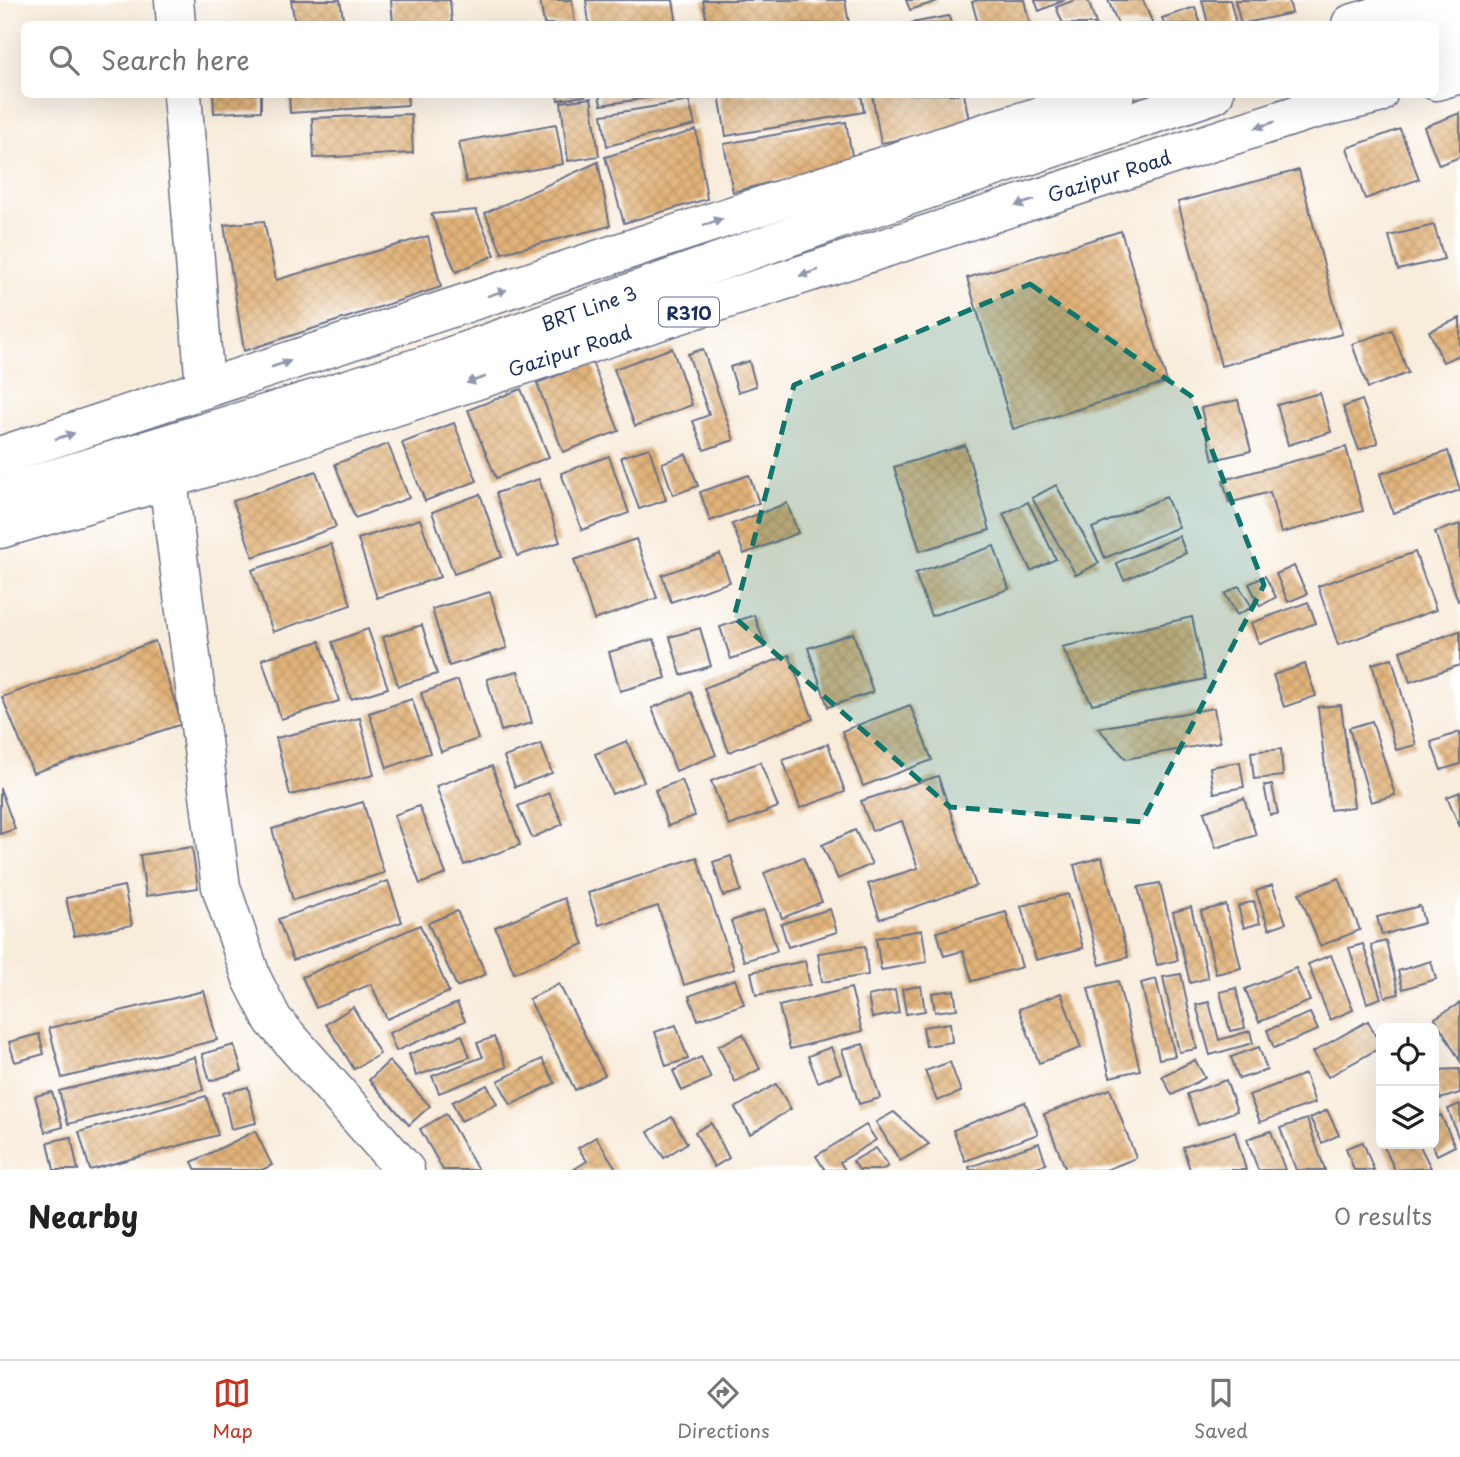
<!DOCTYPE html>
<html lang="en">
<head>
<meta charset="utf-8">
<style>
  body { margin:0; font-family:"Playpen Sans",sans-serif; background:#f2f2f2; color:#222 }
  .controls { position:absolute; right:21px; bottom:21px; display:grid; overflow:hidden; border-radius:10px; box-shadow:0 7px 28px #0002 }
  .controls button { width:63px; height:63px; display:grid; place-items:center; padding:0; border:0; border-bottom:2px solid #e0e0e0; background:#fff; color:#222; font:35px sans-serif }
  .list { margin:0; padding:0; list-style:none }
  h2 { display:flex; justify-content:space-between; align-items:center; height:91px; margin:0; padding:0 28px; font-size:30px }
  h2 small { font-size:23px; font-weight:400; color:#767676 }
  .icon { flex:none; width:38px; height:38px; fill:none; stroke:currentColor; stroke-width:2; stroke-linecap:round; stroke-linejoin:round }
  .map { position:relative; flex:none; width:1460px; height:1170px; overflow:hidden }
  .search { position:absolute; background:#fff; box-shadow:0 7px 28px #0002; left:21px; right:21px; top:21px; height:77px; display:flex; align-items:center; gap:18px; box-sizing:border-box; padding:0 24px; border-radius:10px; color:#767676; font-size:26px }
  .sheet { height:189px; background:#fff }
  nav { display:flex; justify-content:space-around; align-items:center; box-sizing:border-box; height:98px; border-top:2px solid #e0e0e0; background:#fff; font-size:19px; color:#767676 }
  nav a { display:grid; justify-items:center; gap:4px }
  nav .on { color:#c8321e }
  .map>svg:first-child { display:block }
</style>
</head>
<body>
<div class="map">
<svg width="1460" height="1170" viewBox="0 0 1460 1170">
  <defs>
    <pattern id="building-cross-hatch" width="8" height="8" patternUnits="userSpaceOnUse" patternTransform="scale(1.75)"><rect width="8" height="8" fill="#e1b278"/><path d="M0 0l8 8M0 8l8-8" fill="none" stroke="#c0996a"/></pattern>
  </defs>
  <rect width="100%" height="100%" fill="#fff"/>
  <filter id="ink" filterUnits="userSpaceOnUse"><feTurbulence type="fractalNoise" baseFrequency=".0143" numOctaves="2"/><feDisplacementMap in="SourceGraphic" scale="14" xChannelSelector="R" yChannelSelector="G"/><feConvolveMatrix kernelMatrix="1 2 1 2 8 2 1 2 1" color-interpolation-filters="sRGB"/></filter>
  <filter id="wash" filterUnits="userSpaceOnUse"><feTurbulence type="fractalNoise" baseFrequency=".00686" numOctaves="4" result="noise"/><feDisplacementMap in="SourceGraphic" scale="28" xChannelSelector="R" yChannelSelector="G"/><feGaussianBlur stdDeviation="1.57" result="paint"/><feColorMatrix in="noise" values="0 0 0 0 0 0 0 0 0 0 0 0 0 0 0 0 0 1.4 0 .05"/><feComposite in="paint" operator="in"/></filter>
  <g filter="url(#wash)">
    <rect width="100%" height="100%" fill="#f8ecdb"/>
    <g id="blocks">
      <!-- building -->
      <g fill="url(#building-cross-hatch)">
        <polygon points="291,0 340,0 344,23 295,24"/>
        <polygon points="391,0 450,0 452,23 393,24"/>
        <polygon points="540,0 572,0 575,24 544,24"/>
        <polygon points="586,0 673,0 677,24 589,24"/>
        <polygon points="703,0 845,0 849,24 707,24"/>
        <polygon points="906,0 938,0 938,1 910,10"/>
        <polygon points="978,0 1024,0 1030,24 978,24 972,2"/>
        <polygon points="1035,0 1065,0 1039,11"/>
        <polygon points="1075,0 1088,0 1096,24 1063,24 1056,7"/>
        <polygon points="1108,0 1143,0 1153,24 1118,24"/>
        <polygon points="1202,0 1230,0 1236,24 1208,24"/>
        <polygon points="1235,0 1289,0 1292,13 1241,24"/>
        <polygon points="1195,7 1201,24 1164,24 1162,18"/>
        <polygon points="949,16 951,24 911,24 911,23"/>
        <polygon points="213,94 261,94 261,111 214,113"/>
        <polygon points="289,94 407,94 408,105 290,113"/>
        <polygon points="557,94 585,94 585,96 558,100"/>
        <polygon points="599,94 661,94 661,96 601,105"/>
        <polygon points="719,94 861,94 864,112 726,136"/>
        <polygon points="872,94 964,94 970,126 881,143"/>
        <polygon points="591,98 599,156 568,161 561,102"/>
        <polygon points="689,101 695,125 607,146 602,115"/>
        <polygon points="1460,113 1460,157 1439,165 1424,127"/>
        <polygon points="411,114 413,153 314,158 312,118"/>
        <polygon points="846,122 853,161 733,192 724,144"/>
        <polygon points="556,124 563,164 466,182 459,142"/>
        <polygon points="1400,129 1419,179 1365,199 1347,148"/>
        <polygon points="696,130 707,199 624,223 605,157"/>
        <polygon points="598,162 610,226 502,253 485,213"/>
        <polygon points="1299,170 1342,334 1221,366 1178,202"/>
        <polygon points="476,210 495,255 456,272 431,214"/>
        <polygon points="264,221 276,280 428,236 441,287 244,351 224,225"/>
        <polygon points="1434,225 1444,259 1398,270 1389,236"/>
        <polygon points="1121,231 1167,382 1013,429 967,278"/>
        <polygon points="1460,318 1460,355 1443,362 1429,331"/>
        <polygon points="1392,330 1408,373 1368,388 1352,344"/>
        <polygon points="672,348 692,405 635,426 614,369"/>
        <polygon points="703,349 734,440 704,450 693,421 709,415 688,354"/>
        <polygon points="749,361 756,386 738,392 730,367"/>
        <polygon points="592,362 619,431 563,452 537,383"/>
        <polygon points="521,389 549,457 496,478 468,410"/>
        <polygon points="1320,393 1331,432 1288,445 1277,405"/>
        <polygon points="1238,400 1251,451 1213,460 1201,408"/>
        <polygon points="1362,400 1378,443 1359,450 1343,407"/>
        <polygon points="454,423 477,481 425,501 402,443"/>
        <polygon points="388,444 409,498 355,518 335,464"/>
        <polygon points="965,445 990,530 920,551 894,467"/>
        <polygon points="1346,447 1363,511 1281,533 1270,492 1229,503 1223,480"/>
        <polygon points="649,448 666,500 639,509 621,457"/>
        <polygon points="1448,451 1460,490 1393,513 1380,474"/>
        <polygon points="686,454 698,486 673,495 662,463"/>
        <polygon points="609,456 629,513 582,530 561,473"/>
        <polygon points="316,471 336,527 253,557 233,501"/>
        <polygon points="749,475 759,503 710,521 700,492"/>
        <polygon points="539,479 560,542 517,556 496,493"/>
        <polygon points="1056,485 1099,563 1076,575 1032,498"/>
        <polygon points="480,494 502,557 454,574 432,512"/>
        <polygon points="1166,497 1179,527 1105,558 1092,528"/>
        <polygon points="1028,502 1056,559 1031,571 1003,514"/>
        <polygon points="787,503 798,533 744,554 732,524"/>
        <polygon points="420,519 440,577 377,598 358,539"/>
        <polygon points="1460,524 1460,600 1458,601 1435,532"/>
        <polygon points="1179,536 1186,553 1124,580 1116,563"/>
        <polygon points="636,539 657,598 594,620 574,560"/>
        <polygon points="331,544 351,605 273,632 252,570"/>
        <polygon points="994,546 1009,589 931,616 915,573"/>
        <polygon points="1415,552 1436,610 1338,645 1318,586"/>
        <polygon points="720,554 730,582 671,602 662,575"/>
        <polygon points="1294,566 1307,594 1288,602 1276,574"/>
        <polygon points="1265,576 1276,597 1260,606 1249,584"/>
        <polygon points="1239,586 1252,607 1237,615 1225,594"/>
        <polygon points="490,592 507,648 449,666 432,609"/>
        <polygon points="1308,602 1316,623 1259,644 1251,623"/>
        <polygon points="754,615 766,647 731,659 720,627"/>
        <polygon points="1192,617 1205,679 1092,704 1062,647"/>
        <polygon points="422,625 437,674 398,686 383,637"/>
        <polygon points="700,628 711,666 681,675 670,637"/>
        <polygon points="368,629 388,688 351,699 332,642"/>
        <polygon points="1460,631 1460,665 1410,682 1400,651"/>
        <polygon points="853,633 873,692 828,707 808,648"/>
        <polygon points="654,639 666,678 620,691 609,652"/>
        <polygon points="155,641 182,724 33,773 2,697"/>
        <polygon points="320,641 339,701 281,719 262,659"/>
        <polygon points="789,655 813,719 729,752 704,688"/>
        <polygon points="1392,658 1416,745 1396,750 1372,664"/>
        <polygon points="1305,664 1316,696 1284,707 1273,675"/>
        <polygon points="518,671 532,723 501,731 487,679"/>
        <polygon points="458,680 478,739 441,752 421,693"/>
        <polygon points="691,692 716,755 676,771 652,708"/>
        <polygon points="412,699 430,753 387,768 369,713"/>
        <polygon points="910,705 932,760 863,786 842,731"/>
        <polygon points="1341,705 1354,807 1330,810 1318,707"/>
        <polygon points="1214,708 1220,742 1126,759 1098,728"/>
        <polygon points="360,718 374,775 290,795 276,738"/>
        <polygon points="1372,721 1395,795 1371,802 1349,728"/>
        <polygon points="1460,732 1460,764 1441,770 1431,742"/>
        <polygon points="627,741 644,782 612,794 595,754"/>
        <polygon points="541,744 552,773 515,787 504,757"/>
        <polygon points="828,744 845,792 800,808 783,760"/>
        <polygon points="1281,749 1283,776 1254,779 1251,752"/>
        <polygon points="760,762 778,807 729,826 711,781"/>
        <polygon points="1240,762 1244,787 1214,793 1210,767"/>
        <polygon points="492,766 520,845 464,865 436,786"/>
        <polygon points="938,776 976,886 880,919 868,884 918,868 902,821 872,831 861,801"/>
        <polygon points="682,780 695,816 668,826 655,790"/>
        <polygon points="1264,785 1272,785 1278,814 1270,815"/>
        <polygon points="0,788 15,829 0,834"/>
        <polygon points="1460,792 1460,827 1447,797"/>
        <polygon points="549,793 563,824 532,838 518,806"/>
        <polygon points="1244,798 1256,835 1216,848 1204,812"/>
        <polygon points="363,802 384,873 293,900 272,829"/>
        <polygon points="419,806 446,874 420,884 394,815"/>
        <polygon points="855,830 872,864 838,879 822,845"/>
        <polygon points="192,847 198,888 146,896 140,855"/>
        <polygon points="731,856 741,891 723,896 713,862"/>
        <polygon points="697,857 734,969 684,985 658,906 599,925 588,893"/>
        <polygon points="803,857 822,902 782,918 764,873"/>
        <polygon points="1102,857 1128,957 1100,965 1074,865"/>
        <polygon points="1339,878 1360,930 1320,946 1299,893"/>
        <polygon points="388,881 402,922 293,960 278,919"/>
        <polygon points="1160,883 1178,960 1157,965 1138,887"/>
        <polygon points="1272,885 1286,923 1269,929 1256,891"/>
        <polygon points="124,886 132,925 74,936 66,898"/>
        <polygon points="1068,894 1083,948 1036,960 1021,906"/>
        <polygon points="564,898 584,944 514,973 495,927"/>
        <polygon points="1254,901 1260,923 1244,928 1238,906"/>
        <polygon points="1226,905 1241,968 1216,974 1201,911"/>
        <polygon points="1420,906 1424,923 1382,935 1377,917"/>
        <polygon points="1191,907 1208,978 1190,983 1173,912"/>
        <polygon points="830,909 837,932 788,947 781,924"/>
        <polygon points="764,910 777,951 744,961 731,921"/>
        <polygon points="457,911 486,974 457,987 428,923"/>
        <polygon points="1006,912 1022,967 972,981 963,951 944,956 937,932"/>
        <polygon points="420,925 449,992 387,1019 371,984 316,1008 302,977"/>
        <polygon points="922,930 927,962 881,970 876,938"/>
        <polygon points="1386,941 1399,994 1385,997 1371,945"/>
        <polygon points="1363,944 1381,998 1367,1003 1349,948"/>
        <polygon points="865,946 868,975 822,982 818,953"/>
        <polygon points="1331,955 1353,1010 1330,1020 1308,964"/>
        <polygon points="805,961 810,985 756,995 751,972"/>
        <polygon points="1431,961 1436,979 1403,989 1398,971"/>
        <polygon points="1296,968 1310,1001 1259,1022 1245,989"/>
        <polygon points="1181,974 1197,1049 1179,1052 1163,977"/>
        <polygon points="735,979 744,1004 698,1020 689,996"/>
        <polygon points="1156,979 1175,1056 1159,1059 1141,983"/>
        <polygon points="1118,981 1140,1070 1110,1077 1088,988"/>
        <polygon points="559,984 605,1075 575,1090 529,999"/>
        <polygon points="921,986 925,1011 906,1014 902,989"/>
        <polygon points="851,988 862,1031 790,1049 779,1006"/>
        <polygon points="1236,988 1245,1028 1230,1031 1220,992"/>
        <polygon points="895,990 899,1013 872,1018 868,996"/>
        <polygon points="954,990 957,1009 935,1012 932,993"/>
        <polygon points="204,991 217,1040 62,1078 49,1028"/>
        <polygon points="1061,993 1081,1048 1039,1063 1019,1009"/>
        <polygon points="1209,1002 1219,1040 1250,1031 1253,1043 1210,1055 1196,1005"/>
        <polygon points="457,1003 465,1021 396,1051 389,1033"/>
        <polygon points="1460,1003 1460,1061 1435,1018"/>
        <polygon points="353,1007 380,1054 354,1069 326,1024"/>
        <polygon points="1310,1013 1318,1030 1274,1048 1267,1030"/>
        <polygon points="1368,1021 1381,1047 1328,1077 1313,1052"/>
        <polygon points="950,1023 952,1042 926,1046 923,1027"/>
        <polygon points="676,1025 688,1059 666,1066 655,1032"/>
        <polygon points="39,1034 44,1054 15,1062 9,1042"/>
        <polygon points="743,1034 760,1069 735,1082 718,1046"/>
        <polygon points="462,1035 470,1057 416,1076 409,1054"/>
        <polygon points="494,1037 507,1067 439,1093 432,1076 483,1057 477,1043"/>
        <polygon points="863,1044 880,1098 859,1104 842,1050"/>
        <polygon points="234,1045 242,1071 210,1081 202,1054"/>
        <polygon points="831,1047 841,1073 818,1082 808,1056"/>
        <polygon points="1259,1047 1267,1070 1239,1079 1231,1057"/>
        <polygon points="195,1057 203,1090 68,1124 59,1091"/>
        <polygon points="701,1057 711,1078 682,1091 673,1071"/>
        <polygon points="542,1059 555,1083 511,1105 498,1081"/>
        <polygon points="1195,1060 1205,1078 1172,1095 1162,1076"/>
        <polygon points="389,1061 430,1106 409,1125 369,1080"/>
        <polygon points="950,1062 961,1092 937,1101 925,1071"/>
        <polygon points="1460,1069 1460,1093 1440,1099 1434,1070"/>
        <polygon points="1305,1074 1315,1103 1260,1122 1249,1095"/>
        <polygon points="1226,1080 1237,1111 1198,1125 1187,1094"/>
        <polygon points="776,1084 791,1109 750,1134 735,1108"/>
        <polygon points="487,1085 497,1104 461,1121 452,1102"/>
        <polygon points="248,1087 256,1123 231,1129 223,1093"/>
        <polygon points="1110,1089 1136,1158 1106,1170 1066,1170 1044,1114"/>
        <polygon points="52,1092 63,1127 45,1132 35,1096"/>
        <polygon points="206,1096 218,1135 90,1170 79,1132"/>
        <polygon points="1025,1102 1038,1134 965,1161 953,1130"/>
        <polygon points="1460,1104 1460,1142 1448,1109"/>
        <polygon points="1327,1110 1339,1135 1322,1143 1310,1118"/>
        <polygon points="894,1112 929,1144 900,1161 876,1122"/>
        <polygon points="446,1114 478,1170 443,1170 420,1129"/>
        <polygon points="1441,1115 1455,1146 1437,1155 1432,1144 1434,1119"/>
        <polygon points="672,1117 687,1143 664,1158 648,1132"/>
        <polygon points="1307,1119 1325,1170 1296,1170 1280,1128"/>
        <polygon points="711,1123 729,1158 714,1167 695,1132"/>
        <polygon points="866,1125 876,1140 840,1162 845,1170 825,1170 816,1156"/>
        <polygon points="255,1131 272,1165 262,1170 196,1170 192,1162"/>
        <polygon points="1271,1131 1285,1170 1258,1170 1247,1139"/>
        <polygon points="1235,1132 1246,1170 1190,1170 1183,1147"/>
        <polygon points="71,1137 78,1170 54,1170 48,1142"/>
        <polygon points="596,1137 617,1170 573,1170 587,1161 578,1148"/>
        <polygon points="1363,1142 1374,1170 1354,1170 1346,1148"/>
        <polygon points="1039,1143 1046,1164 1027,1170 970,1170 969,1167"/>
        <polygon points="1393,1144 1419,1144 1431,1168 1395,1170 1384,1147"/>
        <polygon points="876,1148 888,1166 882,1170 859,1170 853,1161"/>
      </g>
    </g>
  </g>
  <g filter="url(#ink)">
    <use href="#blocks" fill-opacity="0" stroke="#68718a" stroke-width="2"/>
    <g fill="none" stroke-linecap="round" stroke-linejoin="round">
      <defs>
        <g id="minor">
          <polyline points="174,0 176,24"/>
          <polyline points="182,94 205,388"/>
          <polyline points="168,480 221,887 252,979 273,1020 405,1170"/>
        </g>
        <g id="major">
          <polyline points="1351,24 1431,0"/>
          <polyline points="1436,81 1460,74"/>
          <polyline points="0,456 993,130 1115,94"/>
          <path id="s1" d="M 0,495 L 426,365 L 851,215 L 1214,94"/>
          <path id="s2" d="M 0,529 L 168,480 L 1308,111 L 1378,94"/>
        </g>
        <g id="highway">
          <polyline points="1425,24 1460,14"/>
          <polyline points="1436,50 1460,43"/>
          <polyline points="1308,111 1339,94"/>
        </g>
      </defs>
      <!-- minor casing -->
      <use href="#minor" stroke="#68718a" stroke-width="41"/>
      <!-- major casing -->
      <use href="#major" stroke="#68718a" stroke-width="41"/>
      <!-- highway casing -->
      <use href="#highway" stroke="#68718a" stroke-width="41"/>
      <!-- minor -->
      <use href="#minor" stroke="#fff" stroke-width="38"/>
      <!-- major -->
      <use href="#major" stroke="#fff" stroke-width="38"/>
      <!-- highway -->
      <use href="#highway" stroke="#fff" stroke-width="38"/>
    </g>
    <!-- one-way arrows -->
    <defs><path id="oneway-solid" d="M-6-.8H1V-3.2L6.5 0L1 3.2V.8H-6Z" transform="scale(1.75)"/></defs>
    <g fill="#8d97ae">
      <use href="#oneway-solid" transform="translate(1265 125) rotate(162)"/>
      <use href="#oneway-solid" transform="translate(1025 203) rotate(162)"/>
      <use href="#oneway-solid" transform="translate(713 222) rotate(-18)"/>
      <use href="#oneway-solid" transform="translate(809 273) rotate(162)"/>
      <use href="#oneway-solid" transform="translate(497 293) rotate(-18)"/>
      <use href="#oneway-solid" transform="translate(281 364) rotate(-18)"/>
      <use href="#oneway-solid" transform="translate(476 380) rotate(162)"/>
      <use href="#oneway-solid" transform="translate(65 436) rotate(-17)"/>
    </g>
  </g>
  <!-- marked area -->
  <path fill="#0f766e" fill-opacity="0.2" stroke="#0f766e" stroke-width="5" stroke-dasharray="14 9" stroke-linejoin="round" d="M 1030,284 L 1191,396 L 1264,585 L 1142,822 L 950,807 L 734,617 L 794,385 Z"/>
  <g text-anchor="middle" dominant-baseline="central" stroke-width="5" stroke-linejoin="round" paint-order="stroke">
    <!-- shield labels -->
    <rect fill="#fff" stroke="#5f6d8e" stroke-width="2" x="659" y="297.5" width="60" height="29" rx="5"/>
    <g font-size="18" font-weight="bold" fill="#1b2f5e">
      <text x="689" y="312">R310</text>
    </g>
    <!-- street labels -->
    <g font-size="19" fill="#1b2f5e" stroke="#fff">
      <text stroke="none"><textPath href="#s2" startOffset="1164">Gazipur Road</textPath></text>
      <text stroke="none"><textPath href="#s1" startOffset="618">BRT Line 3</textPath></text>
      <text stroke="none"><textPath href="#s2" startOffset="597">Gazipur Road</textPath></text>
    </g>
  </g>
</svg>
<div class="controls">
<button><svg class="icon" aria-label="locate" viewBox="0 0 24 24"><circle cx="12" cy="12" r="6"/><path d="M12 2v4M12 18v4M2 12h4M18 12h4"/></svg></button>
<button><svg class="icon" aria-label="layers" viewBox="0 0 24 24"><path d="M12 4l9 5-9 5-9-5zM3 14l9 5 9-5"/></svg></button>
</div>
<div class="search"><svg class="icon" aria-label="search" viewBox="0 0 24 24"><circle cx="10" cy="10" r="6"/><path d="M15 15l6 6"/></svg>Search here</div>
</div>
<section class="sheet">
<h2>Nearby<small>0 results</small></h2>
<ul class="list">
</ul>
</section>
<nav>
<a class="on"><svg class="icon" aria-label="map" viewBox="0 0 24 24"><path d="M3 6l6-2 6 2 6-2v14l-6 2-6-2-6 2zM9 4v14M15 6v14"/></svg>Map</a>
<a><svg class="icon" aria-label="directions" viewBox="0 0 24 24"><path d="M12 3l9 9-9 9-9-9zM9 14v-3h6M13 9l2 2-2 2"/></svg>Directions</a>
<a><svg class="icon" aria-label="saved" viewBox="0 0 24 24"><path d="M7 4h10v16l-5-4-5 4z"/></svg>Saved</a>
</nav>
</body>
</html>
